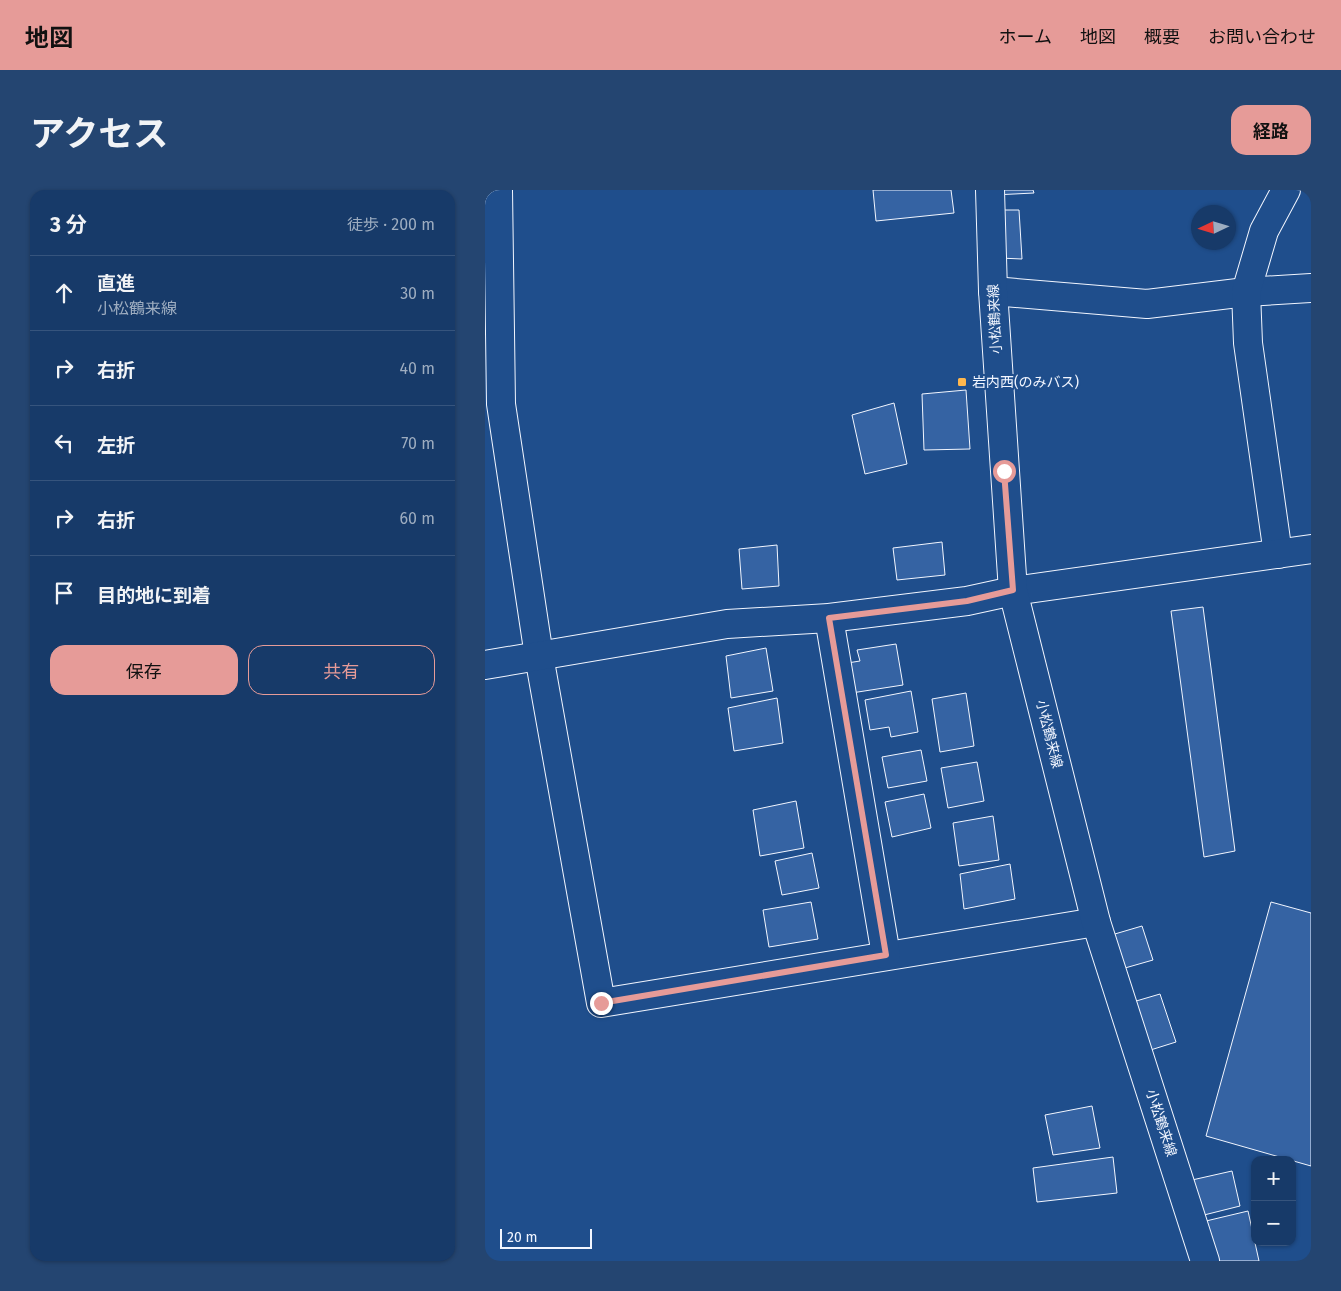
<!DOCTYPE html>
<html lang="ja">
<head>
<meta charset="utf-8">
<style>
  body { margin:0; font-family:"Fira Sans","Noto Sans JP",sans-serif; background:#244571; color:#f1f3f6 }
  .controls { position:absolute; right:15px; bottom:15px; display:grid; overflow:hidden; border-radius:10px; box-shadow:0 1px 4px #0004 }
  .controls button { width:45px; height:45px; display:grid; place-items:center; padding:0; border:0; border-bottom:1px solid #36547d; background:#173a69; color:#f1f3f6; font:25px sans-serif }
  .compass { position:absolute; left:706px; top:15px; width:45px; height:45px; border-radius:50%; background:#173a69; box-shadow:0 1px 4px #0004; rotate:266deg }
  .scale { position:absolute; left:15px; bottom:12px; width:92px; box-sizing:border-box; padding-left:5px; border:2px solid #f2f6ff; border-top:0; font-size:14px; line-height:18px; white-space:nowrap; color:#f2f6ff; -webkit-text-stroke:4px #1f4e8c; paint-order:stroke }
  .stop { position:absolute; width:15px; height:15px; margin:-11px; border:4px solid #e69b98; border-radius:50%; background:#fff }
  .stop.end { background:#e69b98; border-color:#fff; box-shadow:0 1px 5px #0008 }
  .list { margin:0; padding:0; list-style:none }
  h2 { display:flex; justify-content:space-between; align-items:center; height:65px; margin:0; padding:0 20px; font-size:21px }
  h2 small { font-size:16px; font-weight:400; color:#9eadc0 }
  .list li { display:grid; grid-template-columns:32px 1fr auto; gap:15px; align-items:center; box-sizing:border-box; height:75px; padding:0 20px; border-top:1px solid #36547d }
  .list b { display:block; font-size:19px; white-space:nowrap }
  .list p { margin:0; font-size:16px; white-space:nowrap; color:#9eadc0 }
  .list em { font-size:16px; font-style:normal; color:#9eadc0 }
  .actions { display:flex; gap:10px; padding:15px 20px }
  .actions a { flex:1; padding:11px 0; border:1px solid #e69b98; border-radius:15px; text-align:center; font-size:18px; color:#e69b98 }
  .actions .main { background:#e69b98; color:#111 }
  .icon { flex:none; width:28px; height:28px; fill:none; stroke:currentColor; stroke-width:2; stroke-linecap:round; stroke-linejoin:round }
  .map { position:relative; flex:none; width:826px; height:1071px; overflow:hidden; border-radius:15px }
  header { display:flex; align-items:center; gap:30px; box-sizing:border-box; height:70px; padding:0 25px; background:#e69b98; color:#111 }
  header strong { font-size:24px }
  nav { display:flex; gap:28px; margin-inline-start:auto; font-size:18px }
  .intro { display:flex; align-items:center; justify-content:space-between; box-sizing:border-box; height:120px; padding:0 30px }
  h1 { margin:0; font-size:35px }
  .button { padding:12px 22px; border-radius:15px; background:#e69b98; color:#111; font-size:18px; font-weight:700 }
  main { display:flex; gap:30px; padding:0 30px }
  aside { flex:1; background:#173a69; border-radius:15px; box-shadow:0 1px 4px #0004 }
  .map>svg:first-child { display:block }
</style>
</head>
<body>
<header>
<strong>地図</strong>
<nav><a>ホーム</a><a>地図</a><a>概要</a><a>お問い合わせ</a></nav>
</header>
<div class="intro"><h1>アクセス</h1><a class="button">経路</a></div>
<main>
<aside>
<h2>3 分<small>徒歩 · 200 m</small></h2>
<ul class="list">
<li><svg class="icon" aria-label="ahead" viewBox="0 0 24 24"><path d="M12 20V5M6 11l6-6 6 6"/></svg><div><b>直進</b><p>小松鶴来線</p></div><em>30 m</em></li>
<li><svg class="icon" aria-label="right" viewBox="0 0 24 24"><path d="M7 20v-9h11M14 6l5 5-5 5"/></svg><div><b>右折</b></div><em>40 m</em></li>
<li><svg class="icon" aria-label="left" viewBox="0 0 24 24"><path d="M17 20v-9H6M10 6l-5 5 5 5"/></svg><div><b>左折</b></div><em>70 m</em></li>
<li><svg class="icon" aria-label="right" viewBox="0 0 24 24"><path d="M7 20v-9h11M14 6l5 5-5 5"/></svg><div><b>右折</b></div><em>60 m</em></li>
<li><svg class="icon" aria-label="arrive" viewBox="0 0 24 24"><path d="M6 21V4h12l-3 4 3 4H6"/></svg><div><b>目的地に到着</b></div></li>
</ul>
<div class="actions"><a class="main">保存</a><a>共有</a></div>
</aside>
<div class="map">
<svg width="826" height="1071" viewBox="0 0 826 1071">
  <rect width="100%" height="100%" fill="#1f4e8c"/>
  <!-- building -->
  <g fill="#3563a3" stroke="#f2f6ff">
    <polygon points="388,0 466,0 469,23 391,31"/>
    <polygon points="509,0 548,0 549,3 509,5"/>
    <polygon points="510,20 534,20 537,69 514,68"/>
    <polygon points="481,200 485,259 439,260 437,204"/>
    <polygon points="409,213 422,274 380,284 367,225"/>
    <polygon points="457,352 460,385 412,390 408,358"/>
    <polygon points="292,355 294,396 257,399 254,359"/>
    <polygon points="718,417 750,661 719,667 686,421"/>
    <polygon points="411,454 418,495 360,504 356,474 375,471 372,460"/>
    <polygon points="281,458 288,501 246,508 241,466"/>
    <polygon points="426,501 433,542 406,547 404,537 385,540 380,510"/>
    <polygon points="481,503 489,556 455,562 447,509"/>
    <polygon points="292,508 298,553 249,561 243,518"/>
    <polygon points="436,560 442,591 403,598 397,567"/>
    <polygon points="492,572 499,611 463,618 456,578"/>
    <polygon points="439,604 446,638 407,647 400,612"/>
    <polygon points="311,611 319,658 275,666 268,620"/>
    <polygon points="508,626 514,670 474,676 468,633"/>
    <polygon points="327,663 334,698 297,705 290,671"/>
    <polygon points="525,674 530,709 479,719 475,684"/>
    <polygon points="326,712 333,749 284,757 278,720"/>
    <polygon points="786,712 826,723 826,976 721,946"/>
    <polygon points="657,736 668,770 633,780 623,746"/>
    <polygon points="675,804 691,852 656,863 641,814"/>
    <polygon points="607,916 615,958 568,965 560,925"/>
    <polygon points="628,967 632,1003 552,1012 548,978"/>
    <polygon points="747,981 755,1016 715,1026 707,990"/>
    <polygon points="763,1021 774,1071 730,1071 721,1031"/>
  </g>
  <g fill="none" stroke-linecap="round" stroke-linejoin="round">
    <defs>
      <g id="street">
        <polyline points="13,0 16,214 54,466 116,813 611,732"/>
        <polyline points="508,101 662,114 761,102 826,98"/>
        <polyline points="793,364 763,153 761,102 779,41 801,0"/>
        <polyline points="344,428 401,765"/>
      </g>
      <polyline id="secondary" points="0,475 242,434 344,428 482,411 528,401 826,359"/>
      <polyline id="primary" points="505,0 508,101 528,401 611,732 720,1071"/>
    </defs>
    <!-- street casing -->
    <use href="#street" stroke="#f2f6ff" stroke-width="30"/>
    <!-- secondary casing -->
    <use href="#secondary" stroke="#f2f6ff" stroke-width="30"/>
    <!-- primary casing -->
    <use href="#primary" stroke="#f2f6ff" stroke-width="30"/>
    <!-- street -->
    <use href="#street" stroke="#1f4e8c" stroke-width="28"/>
    <!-- secondary -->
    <use href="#secondary" stroke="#1f4e8c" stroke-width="28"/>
    <!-- primary -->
    <use href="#primary" stroke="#1f4e8c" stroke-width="28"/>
  </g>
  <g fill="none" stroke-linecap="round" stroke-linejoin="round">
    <!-- route -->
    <polyline stroke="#e69b98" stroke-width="6" points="116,813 401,765 344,428 482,411 528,400 519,281"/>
  </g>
  <!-- markers -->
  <rect fill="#ffb74d" stroke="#1f4e8c" stroke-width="2" x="472" y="187" width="10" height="10" rx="2.5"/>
  <g text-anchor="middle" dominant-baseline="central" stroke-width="4" stroke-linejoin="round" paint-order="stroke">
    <!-- street labels -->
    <g font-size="14" fill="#f2f6ff" stroke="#1f4e8c">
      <text transform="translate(510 129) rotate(-93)">小松鶴来線</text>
      <text transform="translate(564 544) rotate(76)">小松鶴来線</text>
      <text transform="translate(676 933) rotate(72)">小松鶴来線</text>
    </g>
    <!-- poi labels -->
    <g font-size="14" fill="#f2f6ff" stroke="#1f4e8c" text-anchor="start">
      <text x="487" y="192">岩内西(のみバス)</text>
    </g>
  </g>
</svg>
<div class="controls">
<button>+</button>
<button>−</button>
</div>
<svg class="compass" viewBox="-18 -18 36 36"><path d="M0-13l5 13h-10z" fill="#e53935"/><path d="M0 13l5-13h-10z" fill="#9eadc0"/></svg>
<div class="scale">20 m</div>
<div class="stop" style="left:519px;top:281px"></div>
<div class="stop end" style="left:116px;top:813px"></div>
</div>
</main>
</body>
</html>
